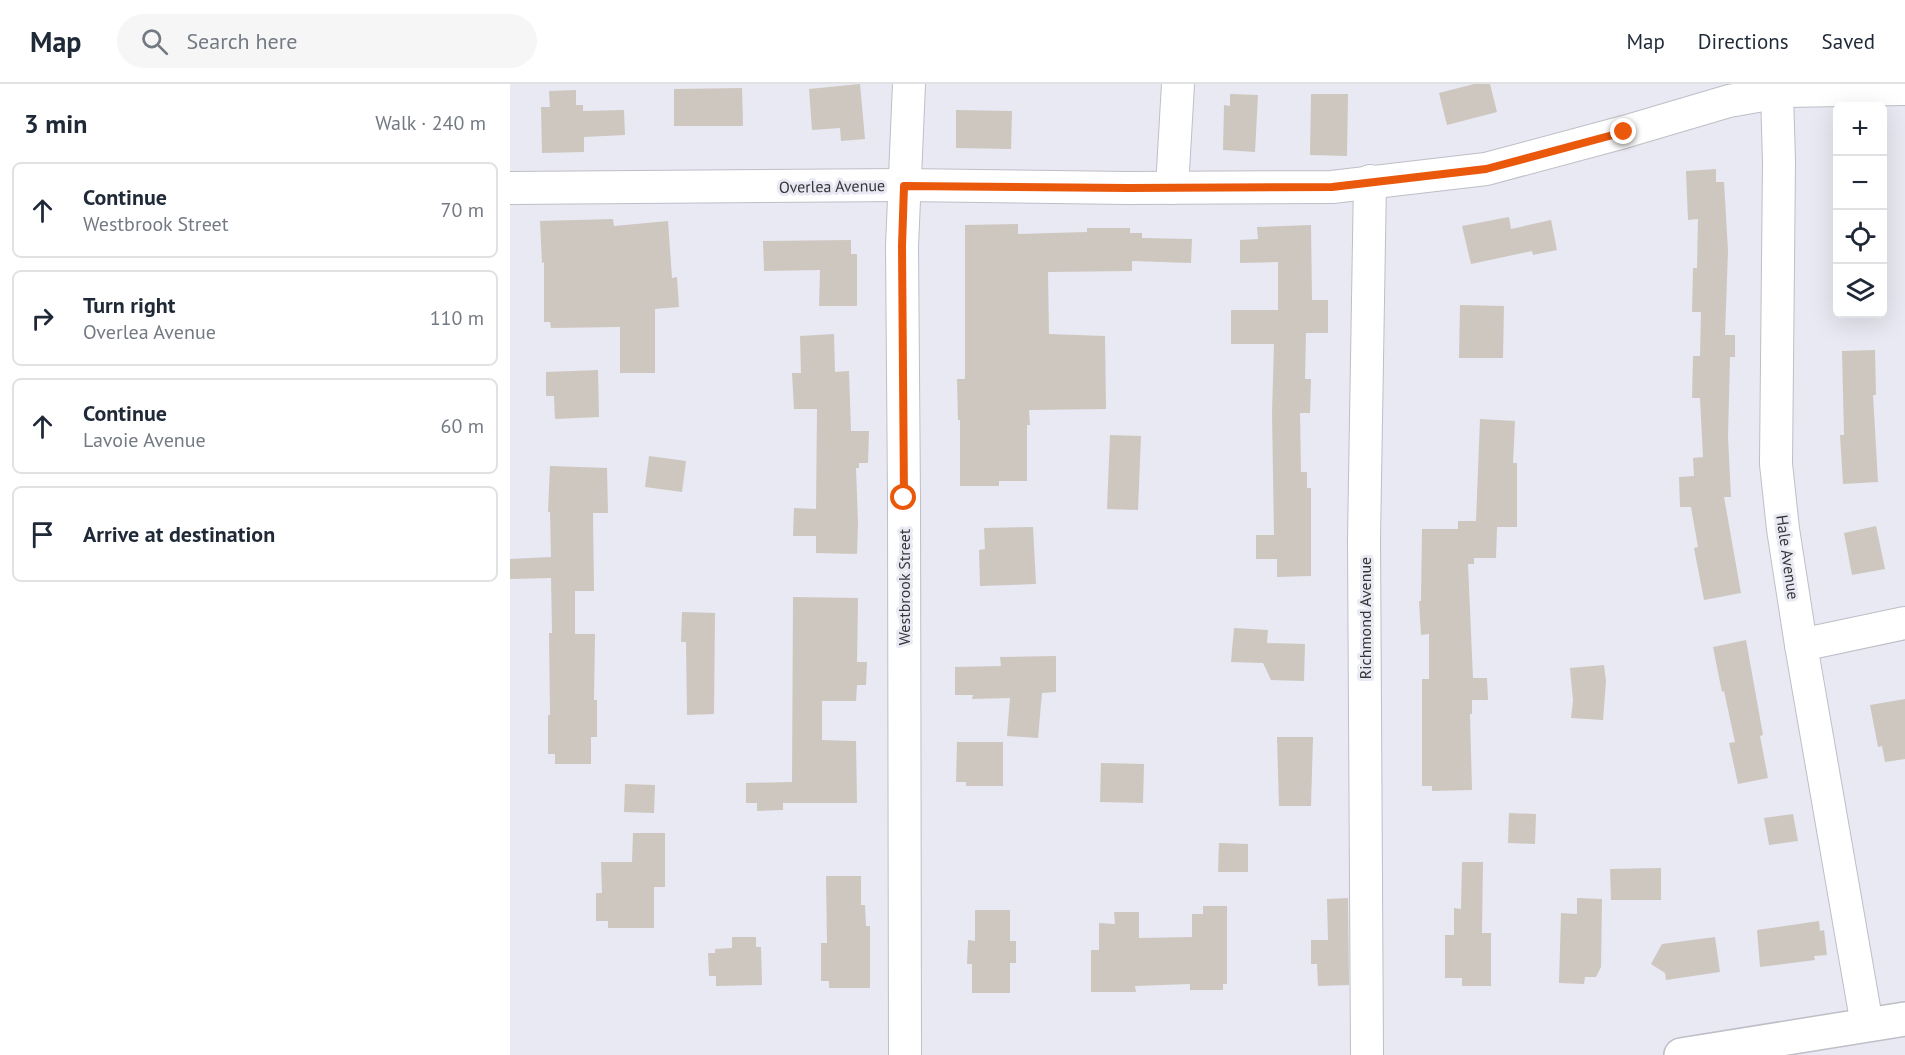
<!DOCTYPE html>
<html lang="en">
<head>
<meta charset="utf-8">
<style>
  body { margin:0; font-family:"PT Sans",sans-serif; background:#f6f6f7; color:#1f2937 }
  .controls { position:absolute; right:18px; top:18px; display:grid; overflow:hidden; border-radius:9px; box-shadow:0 6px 24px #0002 }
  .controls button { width:54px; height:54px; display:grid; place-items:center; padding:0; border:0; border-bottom:2px solid #e0e1e3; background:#fff; color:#1f2937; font:30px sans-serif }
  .stop { position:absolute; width:18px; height:18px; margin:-14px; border:4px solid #ea580c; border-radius:50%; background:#fff }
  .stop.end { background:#ea580c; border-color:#fff; box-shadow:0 2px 6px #0008 }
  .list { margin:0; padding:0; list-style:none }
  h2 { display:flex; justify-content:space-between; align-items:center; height:78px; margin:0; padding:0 24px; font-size:26px }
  h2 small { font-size:20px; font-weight:400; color:#747a83 }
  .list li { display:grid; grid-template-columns:39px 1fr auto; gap:18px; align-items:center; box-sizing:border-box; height:96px; margin:0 12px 12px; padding:0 12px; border:2px solid #e0e1e3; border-radius:9px }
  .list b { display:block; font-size:22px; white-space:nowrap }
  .list p { margin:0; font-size:20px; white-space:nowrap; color:#747a83 }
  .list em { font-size:20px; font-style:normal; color:#747a83 }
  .icon { flex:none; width:33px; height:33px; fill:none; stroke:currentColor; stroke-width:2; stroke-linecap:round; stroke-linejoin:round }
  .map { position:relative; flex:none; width:1395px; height:971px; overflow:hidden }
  header { display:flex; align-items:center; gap:36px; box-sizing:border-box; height:84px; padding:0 30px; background:#fff; border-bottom:2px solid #e0e1e3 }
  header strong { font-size:28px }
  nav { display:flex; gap:33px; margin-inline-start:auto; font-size:21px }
  .search { width:420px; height:54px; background:#f6f6f7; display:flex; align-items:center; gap:15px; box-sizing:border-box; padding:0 21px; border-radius:33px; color:#747a83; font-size:22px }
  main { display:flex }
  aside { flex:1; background:#fff }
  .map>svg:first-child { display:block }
</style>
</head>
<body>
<header>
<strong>Map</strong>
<div class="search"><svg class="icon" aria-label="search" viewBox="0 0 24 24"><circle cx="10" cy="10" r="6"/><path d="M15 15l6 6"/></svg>Search here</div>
<nav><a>Map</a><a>Directions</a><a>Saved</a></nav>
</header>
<main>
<aside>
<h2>3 min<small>Walk · 240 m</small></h2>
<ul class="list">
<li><svg class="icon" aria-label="ahead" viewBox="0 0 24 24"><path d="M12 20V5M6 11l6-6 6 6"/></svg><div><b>Continue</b><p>Westbrook Street</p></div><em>70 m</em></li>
<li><svg class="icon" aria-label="right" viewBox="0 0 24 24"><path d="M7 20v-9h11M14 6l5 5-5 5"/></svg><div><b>Turn right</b><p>Overlea Avenue</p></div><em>110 m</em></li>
<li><svg class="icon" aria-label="ahead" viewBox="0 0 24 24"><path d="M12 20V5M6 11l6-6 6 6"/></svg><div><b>Continue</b><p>Lavoie Avenue</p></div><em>60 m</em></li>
<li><svg class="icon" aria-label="arrive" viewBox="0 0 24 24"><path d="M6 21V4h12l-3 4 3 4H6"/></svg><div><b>Arrive at destination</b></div></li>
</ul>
</aside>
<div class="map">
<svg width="1395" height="971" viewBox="0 0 1395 971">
  <rect width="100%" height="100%" fill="#e9e9f3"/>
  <!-- building -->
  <g fill="#cdc7bf">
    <polygon points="350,0 355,55 331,57 330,44 302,46 299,5"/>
    <polygon points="964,0 980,0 987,28 937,41 929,9"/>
    <polygon points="232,4 233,42 164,42 164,5"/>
    <polygon points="66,6 66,21 73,21 73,27 114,26 115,51 74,53 74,68 32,69 31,23 40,23 39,7"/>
    <polygon points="720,10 748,11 745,68 713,66 714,21 720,22"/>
    <polygon points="801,10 838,10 837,72 800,71"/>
    <polygon points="446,26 502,27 501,65 446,64"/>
    <polygon points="1206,85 1206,98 1214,98 1218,167 1215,251 1225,251 1225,273 1220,273 1218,353 1221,413 1214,413 1231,509 1194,516 1184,464 1188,463 1181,423 1170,423 1169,393 1184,392 1183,374 1193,373 1190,314 1182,314 1183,272 1190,272 1191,228 1182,228 1183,184 1187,184 1188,135 1178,136 1176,87"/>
    <polygon points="999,133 1001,145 1041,136 1047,166 1023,171 1022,167 961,180 952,142"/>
    <polygon points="103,135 104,142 158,137 162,194 167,193 169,223 145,225 145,289 110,289 110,243 41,244 40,238 34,238 34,178 32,179 30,137"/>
    <polygon points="508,140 508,150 577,148 577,144 620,144 620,149 632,149 632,154 682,155 681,179 622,177 622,187 538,188 539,250 595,252 596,325 519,326 520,341 517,341 517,397 489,397 489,402 450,402 450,336 448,336 447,295 455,295 455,141"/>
    <polygon points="801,141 802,216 818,216 818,249 796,249 795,295 801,295 800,329 790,329 791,388 797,388 797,404 801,404 801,492 767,493 767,475 746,475 746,451 764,451 762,329 764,260 721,260 721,226 768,226 768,178 730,179 730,156 748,155 747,143"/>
    <polygon points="341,156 341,170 347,170 347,222 309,222 310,186 254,187 253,157"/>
    <polygon points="950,221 994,222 993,274 949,274"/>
    <polygon points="324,250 325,288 339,287 341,347 359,347 358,379 349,379 349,384 346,384 348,439 347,470 306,469 306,452 283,452 284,424 306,425 307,325 284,325 282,289 291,289 290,252"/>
    <polygon points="1365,266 1366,311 1363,311 1368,398 1333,400 1330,351 1334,351 1332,267"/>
    <polygon points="88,286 89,333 45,335 44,312 36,312 36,288"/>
    <polygon points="970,335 1005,337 1003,379 1007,379 1007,443 987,443 986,474 964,474 964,480 958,480 963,594 977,594 978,616 962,616 962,630 960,630 962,706 922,707 922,702 912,702 912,595 919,595 919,550 911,551 909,517 911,517 912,445 948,445 948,437 966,437"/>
    <polygon points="600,351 631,352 628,426 597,425"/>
    <polygon points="139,372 176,377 172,408 135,403"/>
    <polygon points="40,382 97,384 98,429 83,429 84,507 65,507 65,550 85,550 84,616 87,616 87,653 81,653 81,680 45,680 45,670 38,670 38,631 40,631 39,549 42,549 41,494 0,495 0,475 41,473 40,428 38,428"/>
    <polygon points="1366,442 1375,485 1342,491 1334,449"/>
    <polygon points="523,443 526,500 470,502 469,466 475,465 474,444"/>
    <polygon points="283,513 348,514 347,578 357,578 356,601 347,601 346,617 312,617 312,656 346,657 347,719 273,719 273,726 247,727 247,719 236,719 236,699 282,698"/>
    <polygon points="172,528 205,529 204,630 177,631 176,558 171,558"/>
    <polygon points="724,544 758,546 757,559 795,560 794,597 761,596 753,579 721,578"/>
    <polygon points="1236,556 1253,651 1250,652 1258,694 1228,700 1219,659 1225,658 1214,607 1212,608 1203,563"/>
    <polygon points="546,572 546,608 532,609 528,654 497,652 500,614 462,615 463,611 445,611 445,583 491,582 490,573"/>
    <polygon points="1094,581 1096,597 1093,636 1061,634 1063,617 1060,584"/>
    <polygon points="1395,615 1395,675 1375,678 1372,662 1368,663 1360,621"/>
    <polygon points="767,653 803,653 801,722 769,722"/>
    <polygon points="447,658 493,658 493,702 456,702 456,698 446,698"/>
    <polygon points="591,679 634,680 633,719 590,718"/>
    <polygon points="115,700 145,701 144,729 114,728"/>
    <polygon points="999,729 1026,730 1025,760 998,759"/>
    <polygon points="1283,730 1288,757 1259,761 1254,734"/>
    <polygon points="123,749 155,749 155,803 144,803 144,844 98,844 98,837 86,837 86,809 92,809 91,778 122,778"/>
    <polygon points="709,759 738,760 738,788 708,788"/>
    <polygon points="952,778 973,778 972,849 981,849 981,902 952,902 952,894 935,894 935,851 944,851 944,824 951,825"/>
    <polygon points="1151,784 1151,816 1101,816 1100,785"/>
    <polygon points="316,792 351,792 351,821 355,821 356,842 360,842 360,904 319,904 319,897 311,897 311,859 317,859"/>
    <polygon points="838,814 839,901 808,902 807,880 801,880 801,856 818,856 817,815"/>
    <polygon points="1067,814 1092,815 1091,883 1086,893 1075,893 1074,900 1049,899 1051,829 1067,830"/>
    <polygon points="693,822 717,822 717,900 713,900 713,906 680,906 680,900 625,902 626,908 581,908 581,866 589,866 589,839 605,840 604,828 629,828 629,854 682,853 682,830 693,830"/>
    <polygon points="465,826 500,826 500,857 506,857 506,879 500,879 500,909 462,909 462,880 457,880 458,856 465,857"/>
    <polygon points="1309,837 1310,847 1314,846 1317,871 1304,872 1305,876 1250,883 1247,846"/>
    <polygon points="222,853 246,853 246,863 251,863 252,901 206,902 206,892 199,892 198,869 205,869 205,865 222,864"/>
    <polygon points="1205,853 1210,888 1156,896 1155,889 1141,880 1152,860"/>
  </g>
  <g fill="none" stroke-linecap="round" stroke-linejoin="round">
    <defs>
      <g id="minor">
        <polyline points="1265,0 1267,9 1269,78 1266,380 1273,445 1291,561 1357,941"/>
        <polyline points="0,104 394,101 618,104 822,103 976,85 1114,48 1219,17 1275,7 1395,5"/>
        <polyline points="662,104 668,0"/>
        <polyline points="1291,561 1395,539"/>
        <polyline points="395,971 394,414 392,162 399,0"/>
        <polyline points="857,971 854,455 860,97"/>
      </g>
      <polyline id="major" points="1171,971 1395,935"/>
    </defs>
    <!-- minor casing -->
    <use href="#minor" stroke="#bebec7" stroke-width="34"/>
    <!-- major casing -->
    <use href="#major" stroke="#bebec7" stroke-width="36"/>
    <!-- minor -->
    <use href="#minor" stroke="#fff" stroke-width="32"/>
    <!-- major -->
    <use href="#major" stroke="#fff" stroke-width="33"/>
  </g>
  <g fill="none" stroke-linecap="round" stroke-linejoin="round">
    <!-- route -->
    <polyline stroke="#ea580c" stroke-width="8" points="394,414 392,162 394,102 618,104 822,103 976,85 1114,48"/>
  </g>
  <g text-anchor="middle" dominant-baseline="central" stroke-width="6" stroke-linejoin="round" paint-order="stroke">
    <!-- street labels -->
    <g font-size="16" fill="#353539" stroke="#e9e9f3">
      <text transform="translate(322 102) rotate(-1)">Overlea Avenue</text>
      <text transform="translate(1278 473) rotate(82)">Hale Avenue</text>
      <text transform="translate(394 503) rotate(-90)">Westbrook Street</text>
      <text transform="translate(855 534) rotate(-90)">Richmond Avenue</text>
    </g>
  </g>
</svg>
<div class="controls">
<button>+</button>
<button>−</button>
<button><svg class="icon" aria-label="locate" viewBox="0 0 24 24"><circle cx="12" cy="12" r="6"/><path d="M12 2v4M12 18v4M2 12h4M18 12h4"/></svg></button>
<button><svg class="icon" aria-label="layers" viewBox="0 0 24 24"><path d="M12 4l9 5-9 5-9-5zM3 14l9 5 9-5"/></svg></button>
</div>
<div class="stop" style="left:394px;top:414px"></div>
<div class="stop end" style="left:1114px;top:48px"></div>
</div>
</main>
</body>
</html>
